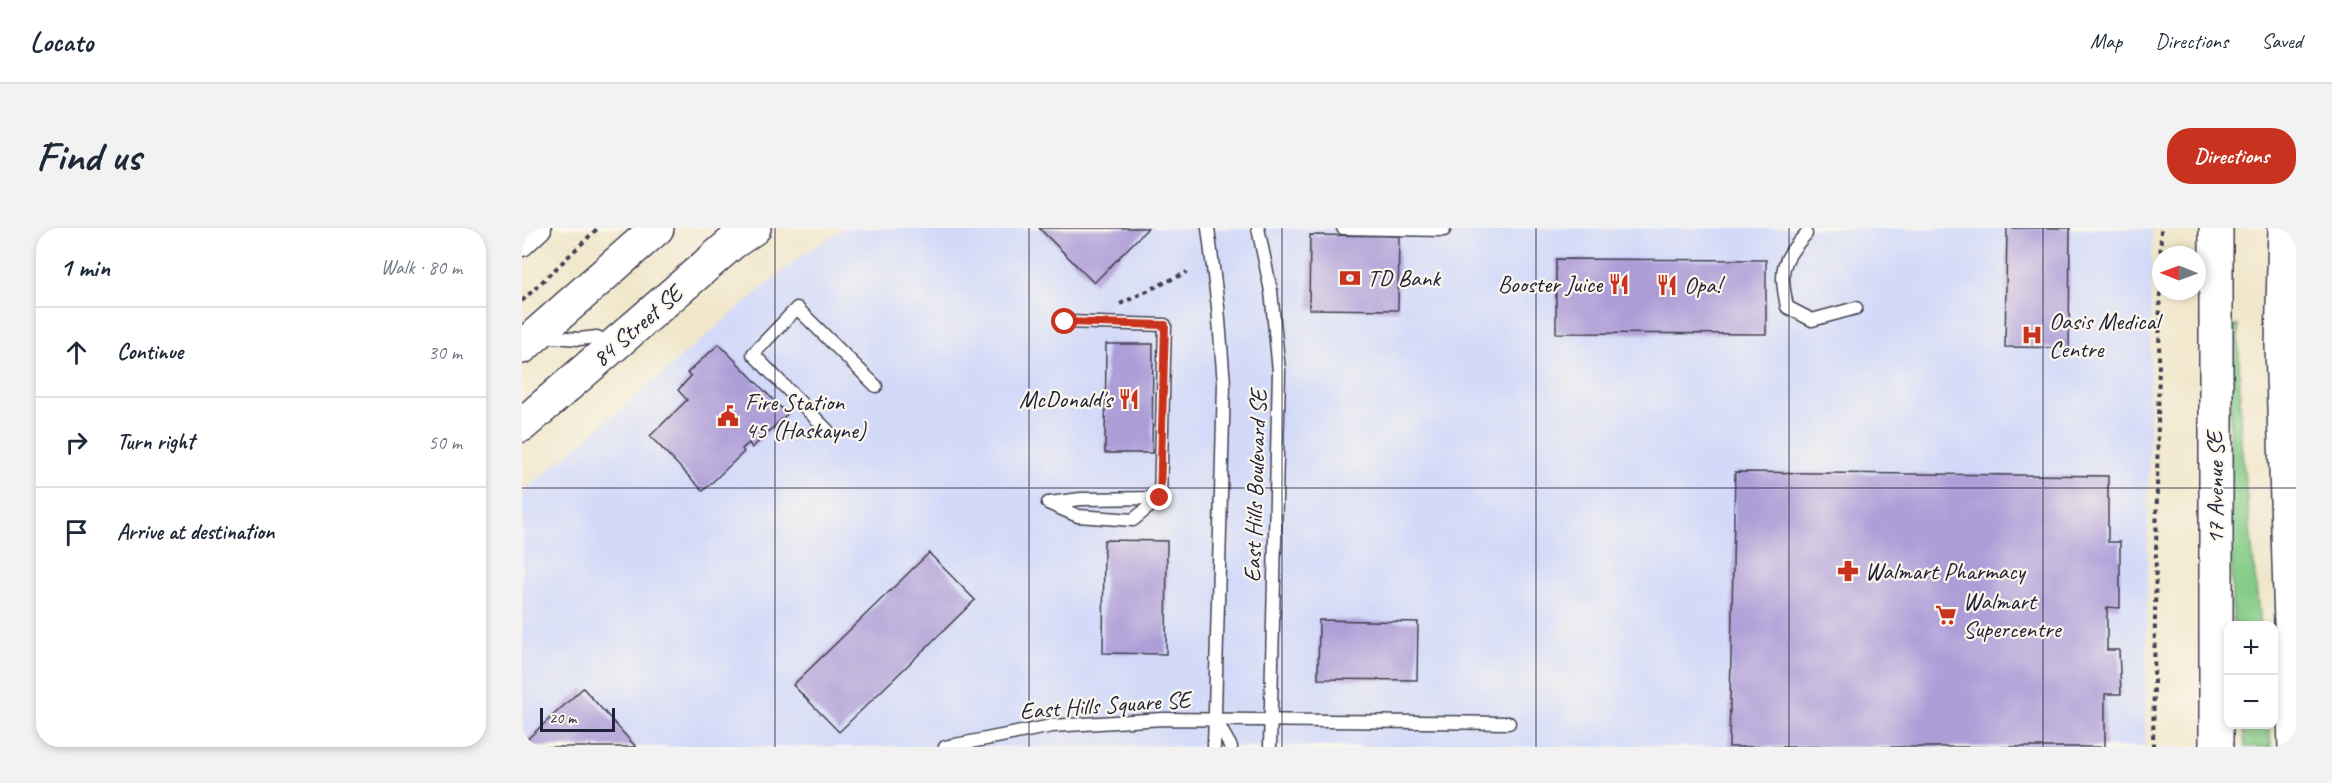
<!DOCTYPE html>
<html lang="en">
<head>
<meta charset="utf-8">
<style>
  body { margin:0; font-family:Caveat,sans-serif; background:#f2f2f3; color:#1f2937 }
  .controls { position:absolute; right:18px; bottom:18px; display:grid; overflow:hidden; border-radius:12px; box-shadow:0 3px 9px #0003 }
  .controls button { width:54px; height:54px; display:grid; place-items:center; padding:0; border:0; border-bottom:2px solid #e0e1e3; background:#fff; color:#1f2937; font:30px sans-serif }
  .compass { position:absolute; left:1630px; top:18px; width:54px; height:54px; border-radius:50%; background:#fff; box-shadow:0 3px 9px #0003; rotate:271deg }
  .scale { position:absolute; left:18px; bottom:15px; width:75px; box-sizing:border-box; padding-left:6px; border:3px solid #22223b; border-top:0; font-size:16px; line-height:21px; white-space:nowrap; color:#22223b; -webkit-text-stroke:4px #fbf7ec; paint-order:stroke }
  .stop { position:absolute; width:18px; height:18px; margin:-14px; border:4px solid #c8321e; border-radius:50%; background:#fff }
  .stop.end { background:#c8321e; border-color:#fff; box-shadow:0 2px 6px #0008 }
  .list { margin:0; padding:0; list-style:none }
  h2 { display:flex; justify-content:space-between; align-items:center; height:78px; margin:0; padding:0 24px; font-size:26px }
  h2 small { font-size:20px; font-weight:400; color:#747a83 }
  .list li { display:grid; grid-template-columns:39px 1fr auto; gap:18px; align-items:center; box-sizing:border-box; height:90px; padding:0 24px; border-top:2px solid #e0e1e3 }
  .list b { display:block; font-size:22px; white-space:nowrap }
  .list em { font-size:20px; font-style:normal; color:#747a83 }
  .icon { flex:none; width:33px; height:33px; fill:none; stroke:currentColor; stroke-width:2; stroke-linecap:round; stroke-linejoin:round }
  .map { position:relative; flex:none; width:1774px; height:519px; overflow:hidden; border-radius:24px }
  header { display:flex; align-items:center; gap:36px; box-sizing:border-box; height:84px; padding:0 30px; background:#fff; border-bottom:2px solid #e0e1e3 }
  header strong { font-size:28px }
  nav { display:flex; gap:33px; margin-inline-start:auto; font-size:21px }
  .intro { display:flex; align-items:center; justify-content:space-between; box-sizing:border-box; height:144px; padding:0 36px }
  h1 { margin:0; font-size:42px }
  .button { padding:15px 27px; border-radius:24px; background:#c8321e; color:#fff; font-size:21px; font-weight:700 }
  main { display:flex; gap:36px; padding:0 36px }
  aside { flex:1; background:#fff; border-radius:24px; box-shadow:0 3px 9px #0003 }
  .map>svg:first-child { display:block }
</style>
</head>
<body>
<header>
<strong>Locato</strong>
<nav><a>Map</a><a>Directions</a><a>Saved</a></nav>
</header>
<div class="intro"><h1>Find us</h1><a class="button">Directions</a></div>
<main>
<aside>
<h2>1 min<small>Walk · 80 m</small></h2>
<ul class="list">
<li><svg class="icon" aria-label="ahead" viewBox="0 0 24 24"><path d="M12 20V5M6 11l6-6 6 6"/></svg><div><b>Continue</b></div><em>30 m</em></li>
<li><svg class="icon" aria-label="right" viewBox="0 0 24 24"><path d="M7 20v-9h11M14 6l5 5-5 5"/></svg><div><b>Turn right</b></div><em>50 m</em></li>
<li><svg class="icon" aria-label="arrive" viewBox="0 0 24 24"><path d="M6 21V4h12l-3 4 3 4H6"/></svg><div><b>Arrive at destination</b></div></li>
</ul>
</aside>
<div class="map">
<svg width="1774" height="519" viewBox="0 0 1774 519">
  <rect width="100%" height="100%" fill="#fbf7ec"/>
  <filter id="ink" filterUnits="userSpaceOnUse"><feTurbulence type="fractalNoise" baseFrequency=".0167" numOctaves="2"/><feDisplacementMap in="SourceGraphic" scale="12" xChannelSelector="R" yChannelSelector="G"/><feConvolveMatrix kernelMatrix="1 2 1 2 8 2 1 2 1" color-interpolation-filters="sRGB"/></filter>
  <filter id="wash" filterUnits="userSpaceOnUse"><feTurbulence type="fractalNoise" baseFrequency=".008" numOctaves="4" result="noise"/><feDisplacementMap in="SourceGraphic" scale="24" xChannelSelector="R" yChannelSelector="G"/><feGaussianBlur stdDeviation="1.35" result="paint"/><feColorMatrix in="noise" values="0 0 0 0 0 0 0 0 0 0 0 0 0 0 0 0 0 1.4 0 .05"/><feComposite in="paint" operator="in"/></filter>
  <g filter="url(#wash)">
    <rect width="100%" height="100%" fill="#f0e6ca"/>
    <!-- built -->
    <polygon fill="#d2d9f9" points="323,0 1630,0 1623,519 0,519 0,265 275,31"/>
    <!-- green -->
    <g fill="#85cc88" stroke="#547762" stroke-width="1.5">
      <polygon points="1707,98 1716,98 1719,215 1738,397 1712,397 1710,377"/>
      <polygon points="1721,497 1747,497 1749,519 1723,519"/>
    </g>
    <g id="blocks">
      <!-- building -->
      <g fill="#ae9ed8">
        <polygon points="517,0 626,0 572,55"/>
        <polygon points="1485,0 1548,0 1547,120 1483,119"/>
        <polygon points="788,7 877,8 876,82 787,81"/>
        <polygon points="1034,31 1244,32 1244,106 1034,105"/>
        <polygon points="197,116 265,186 230,220 227,215 220,221 222,224 181,263 128,208 165,172 156,162 169,148 165,145"/>
        <polygon points="584,116 631,116 630,225 583,225"/>
        <polygon points="1213,244 1586,248 1586,314 1598,314 1598,380 1585,379 1585,422 1597,422 1599,466 1583,466 1583,519 1207,519"/>
        <polygon points="582,312 645,313 644,426 581,425"/>
        <polygon points="407,325 453,372 317,504 271,457"/>
        <polygon points="797,392 896,394 895,452 796,451"/>
        <polygon points="61,460 114,519 0,519 0,516"/>
      </g>
    </g>
  </g>
  <g filter="url(#ink)">
    <use href="#blocks" fill-opacity="0" stroke="#413f50" stroke-width="1.5"/>
    <g fill="none" stroke-linecap="round" stroke-linejoin="round">
      <defs>
        <g id="lane">
          <polyline points="686,0 696,79 702,156 692,519"/>
          <polyline points="736,0 749,63 757,143 748,519"/>
          <polyline points="821,0 922,2"/>
          <path d="M 1284,6 C 1258,34 1258,42 1265,79 L 1290,92 L 1334,80"/>
          <polyline points="20,108 57,111 75,109 90,118"/>
          <polyline points="306,203 231,126 275,80 354,158"/>
          <polyline points="526,275 556,288 611,292 638,270 643,97 543,94"/>
          <polyline points="527,275 559,271 638,270"/>
          <polyline points="693,491 709,519"/>
          <polyline points="423,519 530,498 641,491 987,495"/>
        </g>
        <polyline id="street" points="0,16 17,0"/>
        <g id="secondary">
          <polyline points="1763,0 1760,118 1773,519"/>
          <polyline points="0,119 135,0"/>
          <polyline points="0,197 210,15 232,0"/>
          <polyline points="1694,519 1694,0"/>
        </g>
      </defs>
      <!-- lane casing -->
      <use href="#lane" stroke="#413f50" stroke-width="15"/>
      <!-- street casing -->
      <use href="#street" stroke="#413f50" stroke-width="27"/>
      <!-- secondary casing -->
      <use href="#secondary" stroke="#413f50" stroke-width="36"/>
      <!-- path -->
      <g stroke="#413f50" stroke-width="4" stroke-dasharray="4.5 4.5" stroke-linecap="butt">
        <polyline points="0,73 76,0"/>
        <polyline points="598,76 665,44"/>
        <polyline points="1631,519 1639,0"/>
      </g>
      <!-- lane -->
      <use href="#lane" stroke="#fff" stroke-width="12"/>
      <!-- street -->
      <use href="#street" stroke="#fff" stroke-width="24"/>
      <!-- secondary -->
      <use href="#secondary" stroke="#fff" stroke-width="33"/>
    </g>
  </g>
  <g fill="none" stroke-linecap="round" stroke-linejoin="round" filter="url(#ink)">
    <!-- route -->
    <polyline stroke="#c8321e" stroke-width="8" points="543,94 643,97 638,270"/>
  </g>
  <!-- grid -->
  <path fill="none" stroke="#22223b" stroke-width="1.5" stroke-opacity="0.55" d="M 253,0 L 253,519M 507,0 L 507,519M 760,0 L 760,519M 1014,0 L 1014,519M 1267,0 L 1267,519M 1521,0 L 1521,519M 0,260 L 1774,260"/>
  <!-- icons -->
  <defs>
    <symbol id="bank-bare" viewBox="-9 -9 18 18"><path d="M-6-4H6V4H-6ZM0-2.3a2.3 2.3 0 1 0 0 4.6a2.3 2.3 0 1 0 0-4.6Z" fill="#c8321e" stroke="#fbf7ec" stroke-width="2.5" paint-order="stroke"/></symbol>
    <symbol id="restaurant-bare" viewBox="-9 -9 18 18"><path d="M-5-6h1v4h1v-4h1v4h1v-4h1v5L-1.5 .5V6h-2V.5L-5-1ZM5-6V6H3V1.5H1.5Q1.5-4 5-6Z" fill="#c8321e" stroke="#fbf7ec" stroke-width="2.5" paint-order="stroke"/></symbol>
    <symbol id="hospital-bare" viewBox="-9 -9 18 18"><path d="M-5-5h3v3.5h4V-5h3V5h-3V1.5h-4V5h-3Z" fill="#c8321e" stroke="#fbf7ec" stroke-width="2.5" paint-order="stroke"/></symbol>
    <symbol id="civic-bare" viewBox="-9 -9 18 18"><path d="M-.6-6.5H3V-4.5H.6V-3L4-1V1h2V6H-6V1h2V-1L-.6-3ZM-1.2 2.5V6h2.4V2.5Z" fill="#c8321e" stroke="#fbf7ec" stroke-width="2.5" paint-order="stroke"/></symbol>
    <symbol id="pharmacy-bare" viewBox="-9 -9 18 18"><path d="M-2-6h4v4h4v4h-4v4h-4v-4h-4v-4h4Z" fill="#c8321e" stroke="#fbf7ec" stroke-width="2.5" paint-order="stroke"/></symbol>
    <symbol id="supermarket-bare" viewBox="-9 -9 18 18"><path d="M-6-5.5h2.5l.6 2H6L4.5 2H-2.5L-4.4-4H-6ZM-1.5 3.2a1.3 1.3 0 1 0 .1 0ZM3 3.2a1.3 1.3 0 1 0 .1 0Z" fill="#c8321e" stroke="#fbf7ec" stroke-width="2.5" paint-order="stroke"/></symbol>
  </defs>
  <g fill-rule="evenodd">
    <use href="#bank-bare" x="813" y="35" width="30" height="30"/>
    <use href="#restaurant-bare" x="1082" y="41" width="30" height="30"/>
    <use href="#restaurant-bare" x="1130" y="42" width="30" height="30"/>
    <use href="#hospital-bare" x="1495" y="92" width="30" height="30"/>
    <use href="#restaurant-bare" x="592" y="156" width="30" height="30"/>
    <use href="#civic-bare" x="191" y="173" width="30" height="30"/>
    <use href="#pharmacy-bare" x="1311" y="328" width="30" height="30"/>
    <use href="#supermarket-bare" x="1409" y="372" width="30" height="30"/>
  </g>
  <g text-anchor="middle" dominant-baseline="central" stroke-width="4.5" stroke-linejoin="round" paint-order="stroke">
    <!-- poi labels -->
    <g font-size="24" fill="#22223b" stroke="#fbf7ec" text-anchor="start">
      <text x="845" y="50">TD Bank</text>
      <text x="1080" y="56" text-anchor="end">Booster Juice</text>
      <text x="1162" y="57">Opa!</text>
      <text x="1527" y="93">Oasis Medical<tspan x="1527" dy="28">Centre</tspan></text>
      <text x="590" y="171" text-anchor="end">McDonald's</text>
      <text x="223" y="174">Fire Station<tspan x="223" dy="28">45 (Haskayne)</tspan></text>
      <text x="1343" y="343">Walmart Pharmacy</text>
      <text x="1441" y="373">Walmart<tspan x="1441" dy="28">Supercentre</tspan></text>
    </g>
    <!-- street labels -->
    <g font-size="24" fill="#22223b" stroke="#fbf7ec">
      <text transform="translate(115 98) rotate(-41)">84 Street SE</text>
      <text transform="translate(733 258) rotate(-88)">East Hills Boulevard SE</text>
      <text transform="translate(1693 260) rotate(-90)">17 Avenue SE</text>
      <text transform="translate(583 477) rotate(-4)">East Hills Square SE</text>
    </g>
  </g>
</svg>
<div class="controls">
<button>+</button>
<button>−</button>
</div>
<svg class="compass" viewBox="-18 -18 36 36"><path d="M0-13l5 13h-10z" fill="#e53935"/><path d="M0 13l5-13h-10z" fill="#747a83"/></svg>
<div class="scale">20 m</div>
<div class="stop" style="left:543px;top:94px"></div>
<div class="stop end" style="left:638px;top:270px"></div>
</div>
</main>
</body>
</html>
